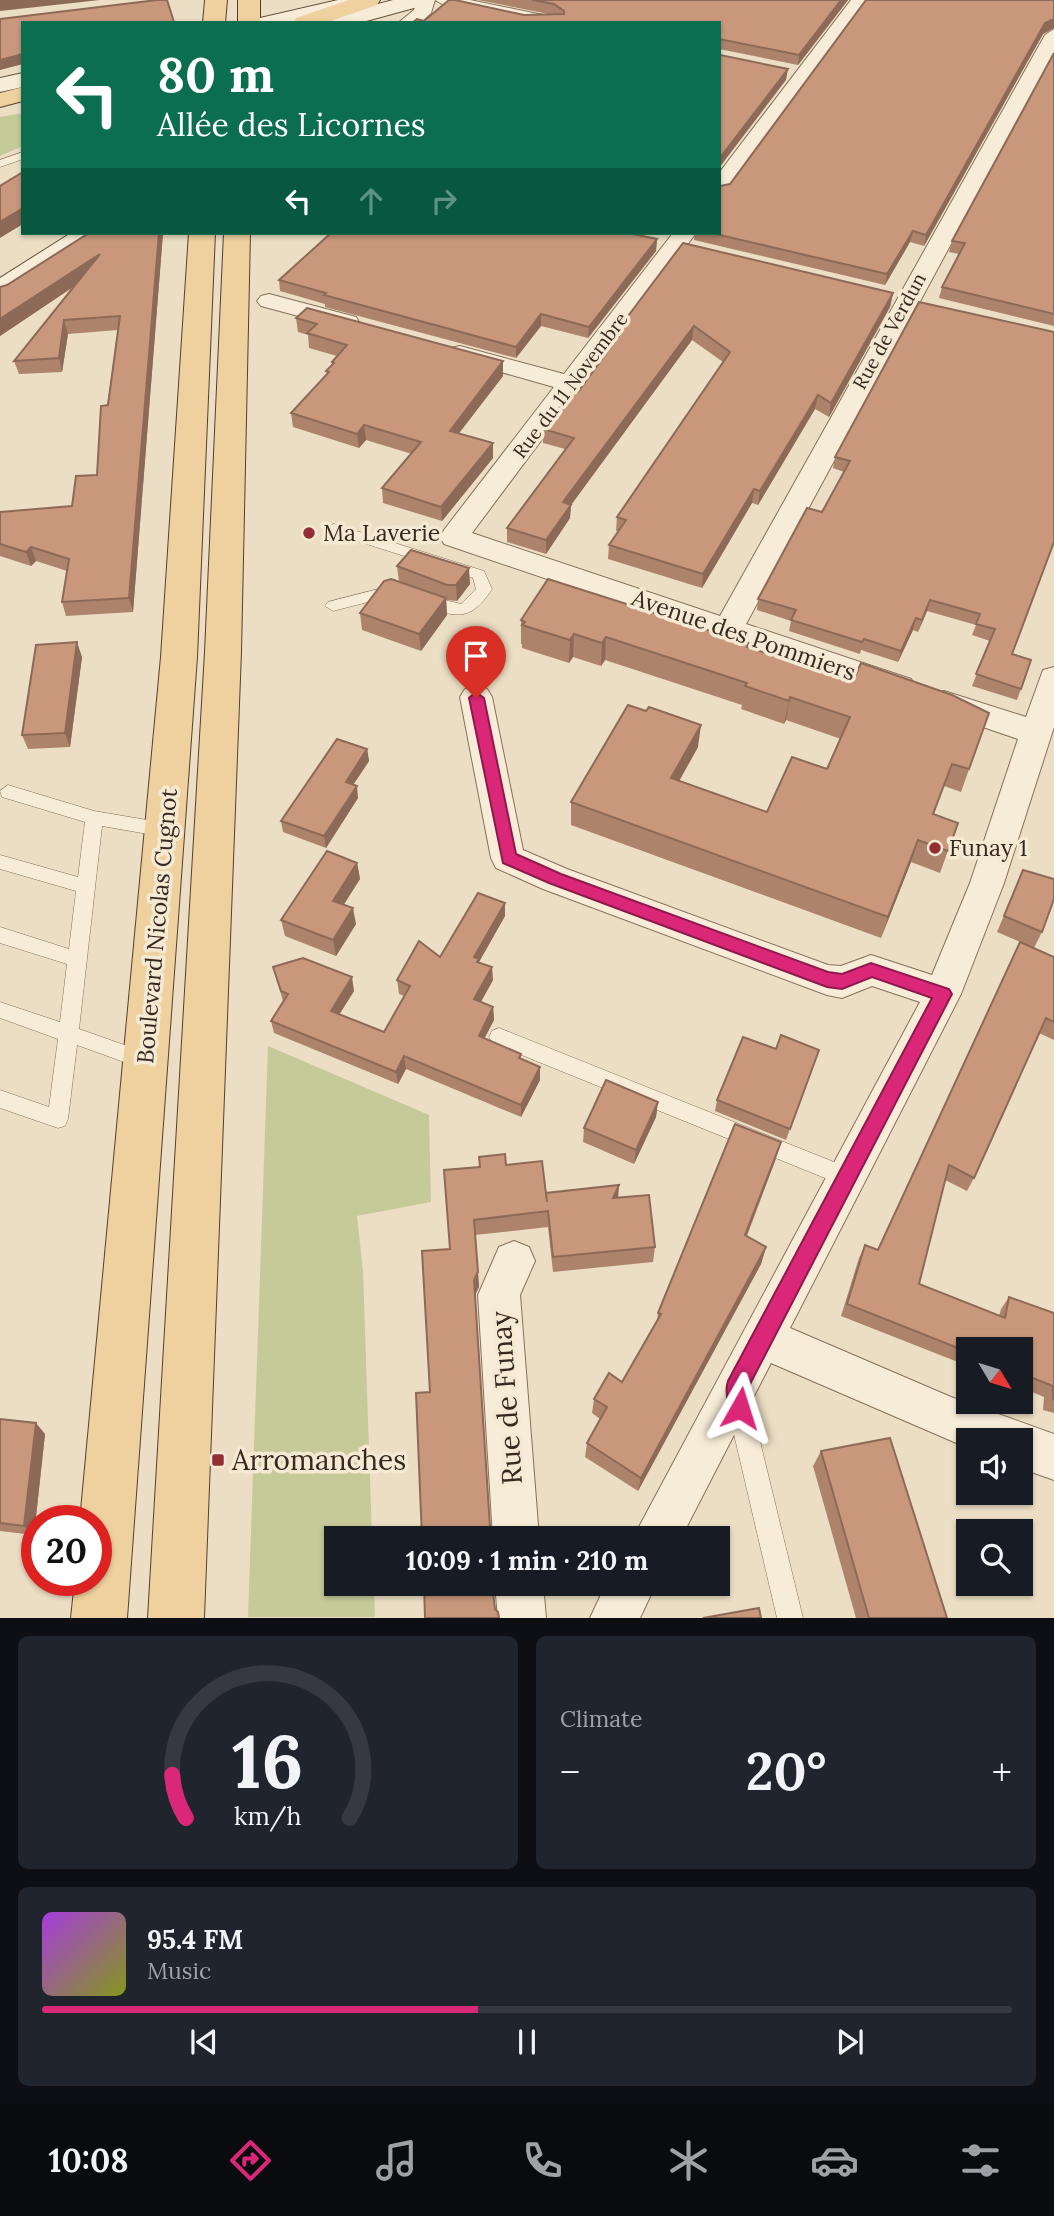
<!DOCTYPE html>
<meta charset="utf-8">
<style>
:root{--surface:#171b24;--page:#20242c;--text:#f1f3f6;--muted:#9ea1a6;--line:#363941;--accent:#db2777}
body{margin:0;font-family:Lora,serif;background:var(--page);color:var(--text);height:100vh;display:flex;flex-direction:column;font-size:26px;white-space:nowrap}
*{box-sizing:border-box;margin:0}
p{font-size:23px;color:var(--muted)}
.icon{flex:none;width:38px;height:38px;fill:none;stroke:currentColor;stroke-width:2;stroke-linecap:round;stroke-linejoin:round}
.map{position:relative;height:1618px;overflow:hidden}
.panel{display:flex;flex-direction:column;gap:18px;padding:18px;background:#0d0f14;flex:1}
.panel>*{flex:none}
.guide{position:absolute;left:21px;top:21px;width:700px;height:214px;border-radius:0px;box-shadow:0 2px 5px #0004;background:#0b6e4f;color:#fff;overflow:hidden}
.needle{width:46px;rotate:128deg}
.fabs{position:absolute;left:956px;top:1337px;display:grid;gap:14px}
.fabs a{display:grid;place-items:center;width:77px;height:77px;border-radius:0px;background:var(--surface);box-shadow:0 2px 5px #0004;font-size:35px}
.speed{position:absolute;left:21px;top:1505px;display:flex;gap:14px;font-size:35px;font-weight:700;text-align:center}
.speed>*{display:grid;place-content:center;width:91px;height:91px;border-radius:50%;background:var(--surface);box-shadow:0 2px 5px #0004;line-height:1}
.speed .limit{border:10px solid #d22;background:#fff;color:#111}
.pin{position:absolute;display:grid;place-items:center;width:60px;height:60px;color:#fff;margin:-72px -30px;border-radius:50% 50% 50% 0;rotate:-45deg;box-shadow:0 0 7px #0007}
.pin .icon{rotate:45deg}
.me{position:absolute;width:77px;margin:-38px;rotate:6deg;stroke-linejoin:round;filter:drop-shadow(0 0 5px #0008)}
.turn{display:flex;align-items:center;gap:24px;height:147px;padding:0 21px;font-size:32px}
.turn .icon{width:91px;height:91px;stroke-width:2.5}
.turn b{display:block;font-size:49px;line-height:60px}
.lanes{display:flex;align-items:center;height:66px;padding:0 21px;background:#0003;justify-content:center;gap:35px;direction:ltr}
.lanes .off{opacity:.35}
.big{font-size:52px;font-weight:800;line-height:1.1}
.panel .widget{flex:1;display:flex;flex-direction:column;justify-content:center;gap:10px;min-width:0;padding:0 24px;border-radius:10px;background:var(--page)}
.panel .dial{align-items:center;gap:0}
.dial svg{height:182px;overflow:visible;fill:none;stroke:var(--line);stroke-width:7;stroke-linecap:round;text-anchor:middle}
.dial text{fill:var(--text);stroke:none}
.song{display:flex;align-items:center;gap:21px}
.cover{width:84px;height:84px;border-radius:10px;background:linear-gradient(135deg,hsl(280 70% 55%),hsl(70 70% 35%))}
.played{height:7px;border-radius:4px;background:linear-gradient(90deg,var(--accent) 45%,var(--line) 45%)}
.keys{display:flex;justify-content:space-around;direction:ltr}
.heat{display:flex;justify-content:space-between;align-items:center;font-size:38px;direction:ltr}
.panel .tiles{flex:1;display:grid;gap:18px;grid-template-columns:1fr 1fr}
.widget:last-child{grid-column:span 2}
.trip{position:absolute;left:324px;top:1526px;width:406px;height:70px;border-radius:0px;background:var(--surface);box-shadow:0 2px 5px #0004;font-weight:800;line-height:70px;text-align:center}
.tabs{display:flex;height:112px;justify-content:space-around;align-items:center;background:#090b0e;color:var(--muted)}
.tabs .icon{width:49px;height:49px}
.tabs .current{color:var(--accent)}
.tabs b{font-size:32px;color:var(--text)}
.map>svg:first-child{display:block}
.green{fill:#c6ca99}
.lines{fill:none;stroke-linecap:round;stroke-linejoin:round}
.lane-casing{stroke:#86705b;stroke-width:1}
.street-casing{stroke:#86705b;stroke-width:2}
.secondary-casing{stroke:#68513f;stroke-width:2}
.primary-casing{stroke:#543f2f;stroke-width:2}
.lane{fill:#f7ecd7;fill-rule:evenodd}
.street{fill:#f7ecd7;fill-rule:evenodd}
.secondary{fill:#f7ecd7;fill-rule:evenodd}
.primary{fill:#eed19e;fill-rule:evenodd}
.wall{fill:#ad836b}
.shaded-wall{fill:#8d6a57}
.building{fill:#c9987c;stroke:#8d6a57;stroke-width:2}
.route{fill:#db2777;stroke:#8e194d;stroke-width:2}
.poi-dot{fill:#922e34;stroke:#f4e9d3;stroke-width:2.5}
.labels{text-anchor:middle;stroke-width:7;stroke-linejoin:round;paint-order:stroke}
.far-street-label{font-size:19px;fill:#37291f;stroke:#f4e9d3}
.poi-label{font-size:23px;fill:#37291f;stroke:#f4e9d3;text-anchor:start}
.street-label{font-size:23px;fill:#37291f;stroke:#f4e9d3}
.near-street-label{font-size:28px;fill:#37291f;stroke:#f4e9d3}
.near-poi-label{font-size:28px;fill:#37291f;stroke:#f4e9d3;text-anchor:start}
</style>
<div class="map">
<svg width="1054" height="1618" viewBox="0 0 1054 1618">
<rect width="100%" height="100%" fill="#ecdec4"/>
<g class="green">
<polygon points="23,113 23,146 0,156 0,117"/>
<polygon points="268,1046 429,1115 431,1202 357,1216 363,1271 372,1538 336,1538 336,1584 374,1584 375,1617 248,1617"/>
</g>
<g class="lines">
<defs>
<g id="lane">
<polygon points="23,152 23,159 0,167 0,160"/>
<path d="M334 524 484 571 492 589C469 625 453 616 419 604L416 600 424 595 461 604 476 589 473 578 329 532 327 529 329 526Z"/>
<polygon points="394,585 399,586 402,590 399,594 333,611 325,606 328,602"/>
<polygon points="8,785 94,811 165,823 171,825 174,830 171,835 165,837 102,826 79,1029 153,1055 156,1061 153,1067 146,1070 77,1045 68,1119 65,1126 58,1128 0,1108 0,1090 49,1107 58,1039 0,1018 0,1002 60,1022 67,964 0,943 0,927 69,949 76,891 0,869 0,855 78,877 85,822 2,797 0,791"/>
<polygon points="499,1028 854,1170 858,1177 854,1184 847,1187 492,1043 489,1037 492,1031"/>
<polygon points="737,1384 745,1388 749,1396 803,1618 777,1618 725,1396 729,1388"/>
</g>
<g id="street">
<polygon points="417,0 470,0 553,17 562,23 525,23 444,5 435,0 431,13 420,23 398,23 414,10"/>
<polygon points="851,0 869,0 727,193 719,194 719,173"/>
<polygon points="1054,29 1054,53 746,624 911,679 916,687 911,695 900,698 889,695 444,544 440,537 444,530 554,387 451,358 448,353 451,348 460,346 564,374 673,233 696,233 472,533 720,616 1045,35"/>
<polygon points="269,294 356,317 359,322 356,327 347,329 261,306 257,301 261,296"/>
<polygon points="1054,667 1054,727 1004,883 961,994 790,1328 951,1397 1054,1434 1054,1480 1020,1468 1020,1440 968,1440 968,1448 771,1363 681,1538 633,1538 920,1002 872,986 842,998 827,995 543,889 496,868 491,858 460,697 465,689 476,686 487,689 492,697 523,850 567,869 828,965 841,966 871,955 932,975 970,883 1018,739 933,710 928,702 933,694 944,691 1026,717 1043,670"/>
<polygon points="514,1241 529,1247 535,1261 520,1295 539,1538 493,1538 478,1295 499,1247"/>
<polygon points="495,1584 543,1584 546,1618 498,1618"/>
<polygon points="606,1584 656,1584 640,1618 590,1618"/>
</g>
<g id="secondary">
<polygon points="338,0 376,0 373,5 296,23 257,23 260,18"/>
<polygon points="393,0 428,0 425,5 359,23 330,21 333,16"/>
<polygon points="23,73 23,87 0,92 0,78"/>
<polygon points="71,233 102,233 98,239 10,296 0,298 0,278"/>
</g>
<g id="primary">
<polygon points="205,0 227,0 225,23 203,23"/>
<rect x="238" y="0" width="22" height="23"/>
<polygon points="349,0 380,0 377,5 325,23 293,23 296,18"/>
<polygon points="23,87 23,101 0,107 0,93"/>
<polygon points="189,233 215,233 197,657 127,1618 71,1618 75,1580 96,1580 96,1521 80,1521 161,657"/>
<polygon points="224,233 250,233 241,652 204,1618 148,1618 205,652"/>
</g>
</defs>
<use href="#lane" class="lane-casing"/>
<use href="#street" class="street-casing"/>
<use href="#secondary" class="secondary-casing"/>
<use href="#primary" class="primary-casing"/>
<use href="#lane" class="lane"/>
<use href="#street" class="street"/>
<use href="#secondary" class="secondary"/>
<use href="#primary" class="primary"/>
</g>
<g class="wall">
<polygon points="478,0 848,0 798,65 719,49 719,23 424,21 554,15"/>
<polygon points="1054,0 1054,28 1043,34 924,246 910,242 885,285 694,240 695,233 719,233 720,186 730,184"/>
<polygon points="1054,53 1054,326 939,298 942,287 959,254 949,252 952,241"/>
<polygon points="163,233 133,612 66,616 62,602 67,571 36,561 31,566 0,556 0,512 72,506 97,475 118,330 68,334 62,372 19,374 14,361 73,287 0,336 0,287"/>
<polygon points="324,233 628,233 657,239 656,251 588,338 541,326 516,358 325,307 325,304 280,291 279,280 329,234"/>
<polygon points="893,293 890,307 829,417 815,409 758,505 752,503 702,588 608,559 609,545 618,531 616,531 617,517 723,362 692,340 571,505 570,518 546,554 507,542 507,528 565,449 543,443 543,429 578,392 616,341 616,332"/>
<polygon points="296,318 503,361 503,376 459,433 493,443 493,458 442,521 383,503 382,488 412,454 366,440 359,448 293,427 291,413 327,374 326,371 332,365 332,362 337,356 309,348 308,335 298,332"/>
<polygon points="1054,332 1012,654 1031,660 1017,700 972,686 990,641 972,635 976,625 927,611 918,632 913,630 898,662 861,650 860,654 789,631 791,621 757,610 758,599 822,512 844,472 833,468 835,457"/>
<polygon points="397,566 470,584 457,601 446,600 447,615 421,651 362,630 360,613 399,582"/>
<polygon points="521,620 749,643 748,648 853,681 989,713 961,792 944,786 934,814 958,823 940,873 911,862 881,938 571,825 571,802 698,747 679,781 767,812 827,769 841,739 786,720 784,724 741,709 742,705 605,660 601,666 573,657 569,663 522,648 522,644 521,644"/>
<polygon points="82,657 70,747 28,749 22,735"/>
<polygon points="367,749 369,761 353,785 358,798 326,848 283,832 281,821"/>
<polygon points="357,863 360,879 343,905 356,924 336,956 285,936 281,920"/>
<polygon points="1023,870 1042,932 1034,948 997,932"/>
<polygon points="505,916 479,962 493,980 481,1002 493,1007 494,1020 484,1038 521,1054 521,1059 540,1080 521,1117 406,1069 398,1084 274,1033 271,1021 283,1001 273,967 354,991 339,1015 384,1032 404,996 399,994 397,980 440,957"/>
<polygon points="1054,957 1054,1040 1039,1033 974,1178 967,1191 945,1180 919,1284 999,1316 1001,1309 1009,1297 1054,1313 1054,1413 1043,1410 1044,1397 1020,1387 1020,1349 968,1349 968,1366 841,1316 859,1258 865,1245 877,1250"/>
<polygon points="776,1049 819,1050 786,1140 715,1111 717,1100"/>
<polygon points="658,1102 656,1117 634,1164 583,1142 584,1128"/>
<polygon points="781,1142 775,1161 747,1236 766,1247 761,1264 638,1491 585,1457 587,1443 600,1419 592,1413 594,1399 622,1382 657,1320 658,1313"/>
<polygon points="506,1165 546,1194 618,1198 655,1247 653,1262 553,1272 548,1227 475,1235 479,1287 475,1295 490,1528 493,1538 430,1392 450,1249"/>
<polygon points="0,1419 45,1434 34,1535 0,1531"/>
<polygon points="821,1451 947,1618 856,1618 813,1466"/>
</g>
<g class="shaded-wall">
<polygon points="18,0 100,0 0,11 0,2"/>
<polygon points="841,0 848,0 798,65 799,55"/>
<polygon points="1054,19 1054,28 1043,34 924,246 926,235 1045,23"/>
<polygon points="23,54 23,64 0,70 0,60"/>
<polygon points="788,69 786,80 719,168 719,159"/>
<polygon points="23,208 23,224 0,238 0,222"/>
<polygon points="913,231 910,242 885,285 887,274"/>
<polygon points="159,233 163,233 133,612 129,598"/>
<polygon points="657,239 656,251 588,338 589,327"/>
<polygon points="100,254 103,267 0,336 0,319"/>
<polygon points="893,293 890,307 829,417 831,403"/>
<polygon points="541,314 541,326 516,358 516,347"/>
<polygon points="64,320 68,334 62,372 59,358"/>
<polygon points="694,326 692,340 571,505 570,518 546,554 546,540 563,502"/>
<polygon points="503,361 503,376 450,445 450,431"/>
<polygon points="818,395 815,409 758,505 760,491"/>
<polygon points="364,425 366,440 359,448 357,434"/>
<polygon points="493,443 493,458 442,521 441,507"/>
<polygon points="754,489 752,503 702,588 703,574"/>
<polygon points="31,547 36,561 31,566 26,552"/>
<polygon points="469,568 470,584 457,601 456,585"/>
<polygon points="446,598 447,615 421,651 419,634"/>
<polygon points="930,600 927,611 918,632 922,620"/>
<polygon points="916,618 913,630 898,662 901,651"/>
<polygon points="574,634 573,657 569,663 570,640"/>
<polygon points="606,637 605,660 601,666 602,643"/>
<polygon points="77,642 82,657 70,747 65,733"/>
<polygon points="790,697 786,720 784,724 789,701"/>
<polygon points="701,725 698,747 668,801 671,778"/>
<polygon points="367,749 369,761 347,794 346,782"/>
<polygon points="357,786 358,798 326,848 324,836"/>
<polygon points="918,840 911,862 881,938 888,917"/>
<polygon points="357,863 360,879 336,917 333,901"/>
<polygon points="505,903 505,916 479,962 474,957"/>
<polygon points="353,908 356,924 336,956 333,940"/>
<polygon points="492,967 493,980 475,1012 474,999"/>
<polygon points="352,977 354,991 333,1024 331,1011"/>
<polygon points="493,1007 494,1020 479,1049 479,1036"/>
<polygon points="404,1056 406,1069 398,1084 396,1072"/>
<polygon points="540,1067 540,1080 521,1117 521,1105"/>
<polygon points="658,1102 656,1117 634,1164 636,1150"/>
<polygon points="781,1142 775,1161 740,1252 745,1235"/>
<polygon points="619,1185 618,1201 613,1198"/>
<polygon points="766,1247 761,1264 638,1491 641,1478"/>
<polygon points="478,1272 479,1287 475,1295 474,1280"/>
<polygon points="36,1423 45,1434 34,1535 24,1526"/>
</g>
<g class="building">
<polygon points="0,0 18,0 0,2"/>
<polygon points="157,0 167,0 174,22 169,23 23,23 23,54 0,60 0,19"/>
<polygon points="449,0 455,0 524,15 564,14 564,11 554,4 532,0 841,0 799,55 719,39 719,23 412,23 417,19 424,21"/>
<polygon points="866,0 1054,0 1054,19 1045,23 926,235 913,231 887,274 711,233 719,233 719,185 720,186 730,184"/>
<polygon points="719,51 720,55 788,69 719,159"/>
<polygon points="1054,53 1054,314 942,287 965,243 952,241"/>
<polygon points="23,172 23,208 0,222 0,186"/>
<polygon points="89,233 159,233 129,598 62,602 69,559 31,547 26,552 0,544 0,512 72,506 76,476 97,475 101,406 108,405 120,316 64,320 59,358 14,361 100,254 0,319 0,287 7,285"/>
<polygon points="331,233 628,233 657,239 589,327 541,314 516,347 324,295 326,293 279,280"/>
<polygon points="683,243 893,293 831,403 818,395 760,491 754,489 703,574 609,545 626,520 617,517 730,352 694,326 563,502 571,505 546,540 507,528 574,438 543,429 572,391 578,392 621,333 616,332"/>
<polygon points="919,302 1054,332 1054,542 1012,654 1031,660 1021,689 976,674 995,629 976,624 980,614 930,600 922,620 916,618 901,651 864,639 862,642 791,620 796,610 758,599 807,508 822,512 850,461 835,457"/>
<polygon points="307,308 503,361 450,431 493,443 441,507 382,488 421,442 364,425 357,434 291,413 329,372 326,371 334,363 332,362 347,345 307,333 317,324 296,318"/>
<polygon points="411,550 469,568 456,585 447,585 397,566"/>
<polygon points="391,579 446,598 419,634 360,613 384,581"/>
<polygon points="548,579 749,643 747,647 853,681 861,663 952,695 989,713 969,769 952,764 933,814 958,823 948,851 918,840 888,917 571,802 628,705 646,711 649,707 701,725 671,778 767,812 792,757 827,769 850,717 790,697 789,701 745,686 747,683 606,637 602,643 574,634 570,640 522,625 525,622 521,620"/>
<polygon points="77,642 65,733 22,735 36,645"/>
<polygon points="337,739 367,749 346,782 357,786 324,836 281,821"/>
<polygon points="327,851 357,863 333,901 353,908 333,940 281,920"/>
<polygon points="1023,870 1054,879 1054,899 1042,932 1004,916"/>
<polygon points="478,893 505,903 474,957 479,959 477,962 492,967 474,999 493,1007 479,1036 521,1054 519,1058 540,1067 521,1105 404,1056 396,1072 271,1021 288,994 281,991 273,967 303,958 352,977 331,1011 384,1032 410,986 397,980 419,941 440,957"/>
<polygon points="1020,942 1054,957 1054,1022 1046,1018 974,1178 949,1165 919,1284 1005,1318 1009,1297 1054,1313 1054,1400 1053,1399 1053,1386 1020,1373 1020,1349 968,1349 968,1352 847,1304 865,1245 878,1250"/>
<polygon points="781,1035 819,1050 790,1129 717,1100 743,1037 776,1049"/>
<polygon points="606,1080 658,1102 636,1150 584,1128"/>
<polygon points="735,1124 781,1142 745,1235 766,1247 641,1478 587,1443 607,1407 594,1399 609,1373 622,1382 661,1314 658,1313"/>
<polygon points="505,1154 506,1165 542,1161 547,1202 546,1193 619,1185 613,1198 649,1195 655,1247 553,1257 548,1211 474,1220 478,1272 474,1280 490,1527 492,1530 493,1538 422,1538 416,1393 430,1392 422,1251 450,1249 444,1170 480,1167 479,1157"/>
<polygon points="0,1419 36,1423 24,1526 0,1523"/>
<polygon points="890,1438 947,1618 869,1618 821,1451"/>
<polygon points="424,1584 492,1584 495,1609 498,1612 499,1618 425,1618"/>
<polygon points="759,1608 761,1618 703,1618"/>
</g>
<path class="route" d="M476 692 484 698 516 854 561 874 828 972 842 974 871 963 949 989 952 994 747 1390 751 1408 748 1415 740 1418 733 1415C728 1404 724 1392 728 1381L932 998 872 977 842 989 827 987 549 883 503 863 469 698Z"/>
<g class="poi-dot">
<circle cx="309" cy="533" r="7"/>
<circle cx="935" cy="848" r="7"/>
<rect x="211" y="1453" width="14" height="14" rx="3.5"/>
</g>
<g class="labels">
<g class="far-street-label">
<text transform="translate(889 331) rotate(-61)" y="7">Rue de Verdun</text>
<text transform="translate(570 385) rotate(-53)" y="7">Rue du 11 Novembre</text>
</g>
<g class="poi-label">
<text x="323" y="541">Ma Laverie</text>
<text x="949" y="856">Funay 1</text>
</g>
<g class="street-label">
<text transform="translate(744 635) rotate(19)" y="8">Avenue des Pommiers</text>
<text transform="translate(157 926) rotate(-85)" y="8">Boulevard Nicolas Cugnot</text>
</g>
<g class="near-street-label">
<text transform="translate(506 1398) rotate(-94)" y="10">Rue de Funay</text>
</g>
<g class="near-poi-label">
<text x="232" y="1470">Arromanches</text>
</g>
</g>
</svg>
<div class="fabs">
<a><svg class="needle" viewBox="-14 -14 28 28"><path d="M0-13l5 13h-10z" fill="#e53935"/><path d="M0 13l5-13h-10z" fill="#9ea1a6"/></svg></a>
<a><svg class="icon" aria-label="sound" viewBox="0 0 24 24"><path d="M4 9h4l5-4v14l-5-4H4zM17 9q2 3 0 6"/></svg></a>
<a><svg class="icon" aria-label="search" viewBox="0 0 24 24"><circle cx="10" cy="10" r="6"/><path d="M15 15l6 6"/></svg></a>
</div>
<div class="speed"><div class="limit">20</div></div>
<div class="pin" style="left:476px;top:698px;background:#d93025"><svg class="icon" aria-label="arrive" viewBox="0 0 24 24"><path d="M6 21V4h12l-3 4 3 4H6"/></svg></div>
<svg class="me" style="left:740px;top:1408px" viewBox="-20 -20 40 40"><path d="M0-17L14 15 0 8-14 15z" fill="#db2777" stroke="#fff" stroke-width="4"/></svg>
<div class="trip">10:09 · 1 min · 210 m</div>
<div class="guide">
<div class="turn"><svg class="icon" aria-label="left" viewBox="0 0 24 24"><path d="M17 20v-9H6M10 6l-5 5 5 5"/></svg><div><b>80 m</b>Allée des Licornes</div></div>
<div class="lanes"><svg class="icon" aria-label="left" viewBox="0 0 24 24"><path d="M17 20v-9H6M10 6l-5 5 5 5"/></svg><svg class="icon off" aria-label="ahead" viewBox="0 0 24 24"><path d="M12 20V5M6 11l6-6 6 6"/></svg><svg class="icon off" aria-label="right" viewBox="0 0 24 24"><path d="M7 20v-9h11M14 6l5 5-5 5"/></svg></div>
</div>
</div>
<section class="panel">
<div class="tiles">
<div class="widget dial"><svg viewBox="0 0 100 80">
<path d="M14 69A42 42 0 1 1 86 69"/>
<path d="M14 69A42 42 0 0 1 8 50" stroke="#db2777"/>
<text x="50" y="56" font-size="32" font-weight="700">16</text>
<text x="50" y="72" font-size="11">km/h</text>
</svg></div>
<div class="widget"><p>Climate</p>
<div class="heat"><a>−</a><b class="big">20°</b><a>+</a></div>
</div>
<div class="widget">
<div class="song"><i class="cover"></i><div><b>95.4 FM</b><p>Music</p></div></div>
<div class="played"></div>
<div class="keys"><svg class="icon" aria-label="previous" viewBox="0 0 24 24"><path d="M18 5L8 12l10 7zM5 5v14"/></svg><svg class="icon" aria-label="pause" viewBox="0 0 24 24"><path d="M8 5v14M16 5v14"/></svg><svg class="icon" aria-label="next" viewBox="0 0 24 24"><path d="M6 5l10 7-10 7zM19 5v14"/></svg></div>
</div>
</div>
</section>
<nav class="tabs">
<b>10:08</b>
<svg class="icon current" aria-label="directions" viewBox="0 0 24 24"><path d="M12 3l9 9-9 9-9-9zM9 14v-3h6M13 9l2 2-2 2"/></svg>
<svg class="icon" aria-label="music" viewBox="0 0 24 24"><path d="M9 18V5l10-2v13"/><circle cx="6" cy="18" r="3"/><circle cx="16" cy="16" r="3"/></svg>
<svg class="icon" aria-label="phone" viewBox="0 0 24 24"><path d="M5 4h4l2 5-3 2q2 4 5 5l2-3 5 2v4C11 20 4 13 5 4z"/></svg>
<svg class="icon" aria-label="climate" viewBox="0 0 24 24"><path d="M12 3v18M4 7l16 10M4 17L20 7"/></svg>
<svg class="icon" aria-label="car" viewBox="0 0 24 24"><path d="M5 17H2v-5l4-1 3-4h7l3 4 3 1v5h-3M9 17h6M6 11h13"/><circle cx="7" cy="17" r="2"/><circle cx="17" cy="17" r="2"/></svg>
<svg class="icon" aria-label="filters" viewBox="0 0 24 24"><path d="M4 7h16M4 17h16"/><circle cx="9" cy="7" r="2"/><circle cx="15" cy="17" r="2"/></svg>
</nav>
